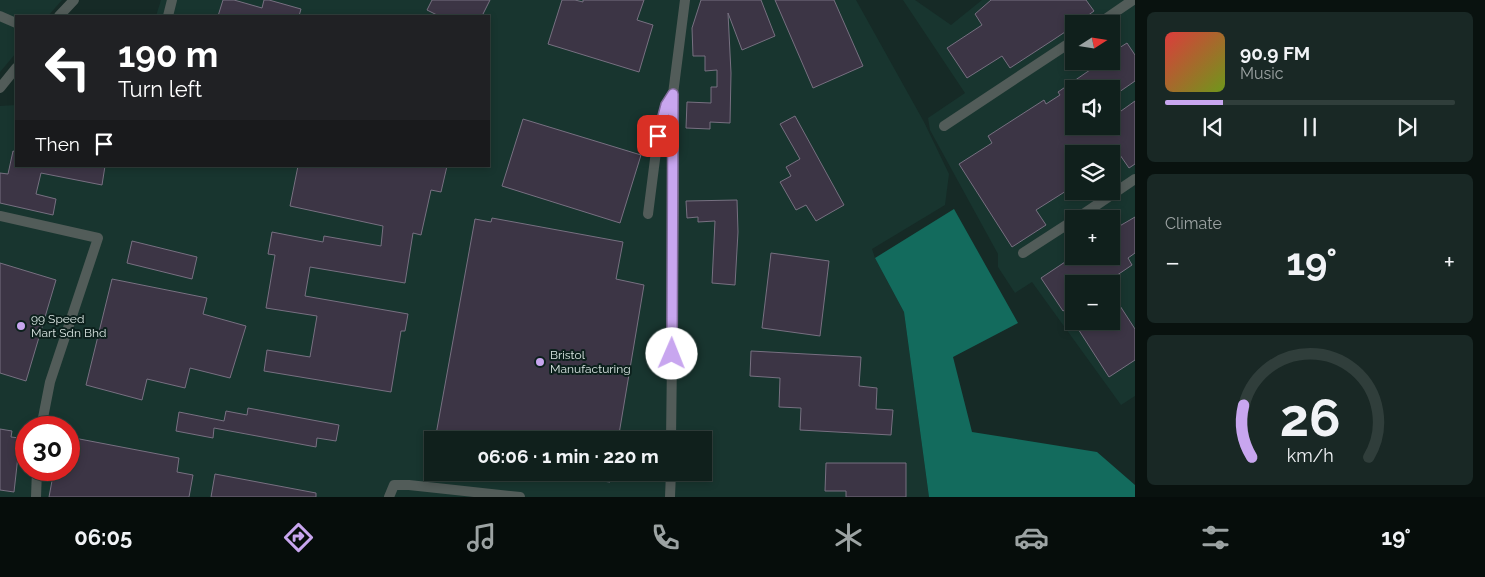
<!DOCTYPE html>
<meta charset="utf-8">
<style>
:root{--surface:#10201c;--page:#192825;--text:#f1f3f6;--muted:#9ca3a3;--line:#303e3b;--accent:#c8a6ef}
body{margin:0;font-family:Raleway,sans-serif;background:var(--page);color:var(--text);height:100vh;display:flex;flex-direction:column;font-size:19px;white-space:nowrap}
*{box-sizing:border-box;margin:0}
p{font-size:16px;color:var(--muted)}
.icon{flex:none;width:28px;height:28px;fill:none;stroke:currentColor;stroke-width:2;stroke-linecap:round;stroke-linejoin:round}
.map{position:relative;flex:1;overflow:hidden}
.sheet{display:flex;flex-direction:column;gap:12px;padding:12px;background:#09120f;width:350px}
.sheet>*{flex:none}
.top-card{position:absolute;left:15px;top:15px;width:475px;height:152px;border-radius:0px;box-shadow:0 2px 8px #0003,0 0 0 1px var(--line);background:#202124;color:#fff;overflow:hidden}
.needle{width:32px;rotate:78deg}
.tools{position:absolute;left:1065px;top:15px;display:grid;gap:10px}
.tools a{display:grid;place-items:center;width:55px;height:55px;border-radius:0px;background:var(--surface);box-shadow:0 2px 8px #0003,0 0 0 1px var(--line);font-size:25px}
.speed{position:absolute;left:15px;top:416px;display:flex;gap:10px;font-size:25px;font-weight:700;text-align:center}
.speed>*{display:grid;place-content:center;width:65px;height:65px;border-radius:50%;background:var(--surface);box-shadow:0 2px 8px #0003,0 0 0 1px var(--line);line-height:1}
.speed .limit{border:8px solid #d22;background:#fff;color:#111}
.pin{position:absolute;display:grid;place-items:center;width:42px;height:42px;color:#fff;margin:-21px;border-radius:10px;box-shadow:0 2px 8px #0006}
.me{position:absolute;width:55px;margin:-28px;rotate:1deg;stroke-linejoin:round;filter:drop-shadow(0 0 4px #0008)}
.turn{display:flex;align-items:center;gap:18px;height:105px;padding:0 20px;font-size:22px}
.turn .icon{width:65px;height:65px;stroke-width:2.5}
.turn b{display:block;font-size:35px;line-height:42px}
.then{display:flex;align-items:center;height:48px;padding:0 20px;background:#0003;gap:10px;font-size:19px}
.big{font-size:38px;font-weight:700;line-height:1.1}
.sheet .card{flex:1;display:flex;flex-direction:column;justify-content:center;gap:8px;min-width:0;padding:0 18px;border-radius:8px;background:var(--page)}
.sheet .dial{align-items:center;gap:0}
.dial svg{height:130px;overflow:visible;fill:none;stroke:var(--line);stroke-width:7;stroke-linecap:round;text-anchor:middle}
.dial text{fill:var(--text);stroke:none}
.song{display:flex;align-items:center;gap:15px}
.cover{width:60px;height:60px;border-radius:8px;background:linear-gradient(135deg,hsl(0 70% 55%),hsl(80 70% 35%))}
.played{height:5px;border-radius:2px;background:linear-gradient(90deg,var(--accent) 20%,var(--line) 20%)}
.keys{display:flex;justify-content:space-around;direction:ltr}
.heat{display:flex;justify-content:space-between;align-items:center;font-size:28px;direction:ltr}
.trip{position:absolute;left:424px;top:431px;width:288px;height:50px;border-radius:0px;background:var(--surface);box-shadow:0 2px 8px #0003,0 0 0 1px var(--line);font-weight:700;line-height:50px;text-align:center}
.menu{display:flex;height:80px;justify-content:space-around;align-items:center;background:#060d0b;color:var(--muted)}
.menu .icon{width:35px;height:35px}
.menu .on{color:var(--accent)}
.menu b{font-size:22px;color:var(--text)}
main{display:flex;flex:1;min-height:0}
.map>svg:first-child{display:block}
.built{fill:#18352f;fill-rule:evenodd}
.forest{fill:#136b5d}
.building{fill:#3c3545;stroke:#777081;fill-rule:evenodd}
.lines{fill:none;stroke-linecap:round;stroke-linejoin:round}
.minor{stroke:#525c59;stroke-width:10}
.route-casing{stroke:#826c9b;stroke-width:12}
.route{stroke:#c8a6ef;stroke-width:9}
.poi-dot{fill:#c8a6ef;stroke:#0c201c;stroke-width:2}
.labels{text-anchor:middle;stroke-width:4;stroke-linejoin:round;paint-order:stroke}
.poi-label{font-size:12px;fill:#d9e5e2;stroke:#0c201c;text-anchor:start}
</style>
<main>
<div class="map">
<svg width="1135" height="497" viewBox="0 0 1135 497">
<rect width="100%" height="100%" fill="#162a26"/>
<g class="built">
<polygon points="0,0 62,0 48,16 16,16 16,53 0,72"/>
<path d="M161 0H856L924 122 949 174 945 205 872 249 875 258 904 312 929 497H0V106L16 105V166H489V16H156ZM26 428H69V470H26ZM432 440H702V472H432Z"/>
<path d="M903 0H915L951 25 982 0H1135V396L1121 405 1032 282 1015 293 998 267V254L930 130 928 118 965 93ZM1074 24H1111V61H1074ZM1074 89H1111V126H1074ZM1074 154H1111V191H1074ZM1074 219H1111V256H1074ZM1074 284H1111V321H1074Z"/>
</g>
<polygon class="forest" points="954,209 1018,323 953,357 972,432 1097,452 1135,485 1135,497 929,497 904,312 875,258"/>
<g class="building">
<polygon points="223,0 234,0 262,8 264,0 269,0 301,9 299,16 218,16"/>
<polygon points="432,0 490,0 482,16 439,16 427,10"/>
<polygon points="562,0 575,0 583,2 583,0 644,0 637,20 653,25 639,72 548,44"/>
<polygon points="701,0 761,0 775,36 742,50 728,13 731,73 730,123 710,122 710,129 686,128 687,102 711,103 711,87 717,87 717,70 705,71 705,56 693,56 692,28"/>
<polygon points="775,0 834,0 863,66 813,88"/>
<polygon points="991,0 1086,0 1094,11 1076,24 1074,24 1074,26 1053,40 1010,68 1002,56 967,78 947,48 982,25 975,14"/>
<path d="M1127 43 1135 55V81L1112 97 1121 111 1135 101V164L1129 168 1120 155 1111 161V154H1074V186L1036 210 1046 225 1012 247 959 164 992 143 988 136 1044 100 1046 104 1060 95 1058 92 1103 61H1111V53ZM1074 89H1111V126H1074Z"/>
<polygon points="795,116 844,205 816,221 806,205 796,210 780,182 791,176 786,167 800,159 780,124"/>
<polygon points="523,119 641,155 620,223 502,186"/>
<polygon points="13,151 16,152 16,166 105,166 102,185 41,173 36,194 56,199 53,215 0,203 0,173 8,174"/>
<polygon points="298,166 447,166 441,192 431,190 421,235 413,233 405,283 310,267 305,296 408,314 405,331 401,331 391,392 264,371 267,350 310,357 317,316 266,308 275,255 268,254 272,232 323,242 324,236 381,246 383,226 290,206"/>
<polygon points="737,200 738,232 735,285 712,283 715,221 698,222 698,217 687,218 686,201"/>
<polygon points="1135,217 1135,253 1128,258 1132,265 1104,284 1074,284 1074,304 1063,311 1041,278 1074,256 1111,256 1111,231"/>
<polygon points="492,218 623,242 616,279 644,285 618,440 435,440 475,219 491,222"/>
<polygon points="132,241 197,257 192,279 127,263"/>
<polygon points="771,253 829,261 820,336 762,328"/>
<polygon points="0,263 56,280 26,381 0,373"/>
<polygon points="112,279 207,298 203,314 246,326 230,378 190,368 185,388 147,379 142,400 86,385"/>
<polygon points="1111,292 1135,329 1135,360 1109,377 1073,321 1111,321"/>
<polygon points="751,351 861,357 859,386 877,388 876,409 893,410 891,435 800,430 801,408 779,407 780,378 750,376"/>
<polygon points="248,408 339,425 336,441 317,438 316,447 214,428 213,438 176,431 179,412 224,421 226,411 247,415"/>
<polygon points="0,429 12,431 11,437 20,438 14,492 0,490"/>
<polygon points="69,437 179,458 177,472 193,475 189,497 49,497 54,470 69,470"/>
<polygon points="826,463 906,463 906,497 846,497 846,491 825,491"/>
<polygon points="572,472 612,472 610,482 571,477"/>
<polygon points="215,474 316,493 316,497 211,497"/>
</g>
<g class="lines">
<g class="minor">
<polyline points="0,16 16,23"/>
<polyline points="59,16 74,0"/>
<polyline points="168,16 172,0"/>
<polyline points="1098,24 1133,0"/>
<polyline points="0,88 16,68"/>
<polyline points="944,126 1074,40"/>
<polyline points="648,214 658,136 666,105 672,96"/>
<polyline points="0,216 98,238 50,382 41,428"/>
<polyline points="1076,219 1135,179"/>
<polyline points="1023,253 1074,220"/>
<polyline points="671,440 674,194 673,94 685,0"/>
<polyline points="36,497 37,470"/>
<polyline points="389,497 394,485 409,485 520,497"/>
<polyline points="670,497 671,472"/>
</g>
</g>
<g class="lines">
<defs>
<polyline id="route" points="658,136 666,105 673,94 672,354"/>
</defs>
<use href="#route" class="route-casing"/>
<use href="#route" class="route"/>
</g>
<g class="poi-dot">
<circle cx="21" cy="326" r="5"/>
<circle cx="540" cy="362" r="5"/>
</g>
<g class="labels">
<g class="poi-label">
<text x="31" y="323">99 Speed<tspan x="31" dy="14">Mart Sdn Bhd</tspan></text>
<text x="550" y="359">Bristol<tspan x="550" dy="14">Manufacturing</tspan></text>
</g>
</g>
</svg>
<div class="tools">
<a><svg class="needle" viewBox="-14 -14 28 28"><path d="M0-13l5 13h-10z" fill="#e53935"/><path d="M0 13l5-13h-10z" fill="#9ca3a3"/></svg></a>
<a><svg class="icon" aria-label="sound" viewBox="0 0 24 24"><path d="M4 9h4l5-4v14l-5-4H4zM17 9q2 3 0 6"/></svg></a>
<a><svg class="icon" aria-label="layers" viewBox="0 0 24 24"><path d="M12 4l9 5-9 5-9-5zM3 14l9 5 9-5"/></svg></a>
<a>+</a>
<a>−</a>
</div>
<div class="speed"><div class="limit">30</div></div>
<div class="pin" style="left:658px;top:136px;background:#d93025"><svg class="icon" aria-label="arrive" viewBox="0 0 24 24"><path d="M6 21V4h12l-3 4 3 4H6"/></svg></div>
<svg class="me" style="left:672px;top:354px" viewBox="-20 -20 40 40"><circle r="19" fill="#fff"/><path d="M0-13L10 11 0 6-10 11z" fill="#c8a6ef"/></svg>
<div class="trip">06:06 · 1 min · 220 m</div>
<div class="top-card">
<div class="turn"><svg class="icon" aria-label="left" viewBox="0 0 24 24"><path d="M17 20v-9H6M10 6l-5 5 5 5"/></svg><div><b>190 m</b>Turn left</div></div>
<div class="then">Then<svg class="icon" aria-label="arrive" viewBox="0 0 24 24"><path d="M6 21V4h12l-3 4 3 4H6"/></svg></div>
</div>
</div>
<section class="sheet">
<div class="card">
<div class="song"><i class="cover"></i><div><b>90.9 FM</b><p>Music</p></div></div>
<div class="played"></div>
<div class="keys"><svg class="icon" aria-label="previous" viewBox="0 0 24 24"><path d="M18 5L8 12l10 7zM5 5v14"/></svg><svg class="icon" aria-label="pause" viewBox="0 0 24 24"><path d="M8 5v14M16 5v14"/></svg><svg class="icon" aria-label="next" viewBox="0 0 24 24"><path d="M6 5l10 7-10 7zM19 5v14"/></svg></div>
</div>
<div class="card"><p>Climate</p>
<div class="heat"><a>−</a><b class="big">19°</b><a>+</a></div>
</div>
<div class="card dial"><svg viewBox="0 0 100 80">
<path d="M14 69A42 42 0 1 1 86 69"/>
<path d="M14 69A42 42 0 0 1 9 37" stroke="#c8a6ef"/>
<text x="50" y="56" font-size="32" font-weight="700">26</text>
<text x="50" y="72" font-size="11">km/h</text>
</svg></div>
</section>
</main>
<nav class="menu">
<b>06:05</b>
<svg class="icon on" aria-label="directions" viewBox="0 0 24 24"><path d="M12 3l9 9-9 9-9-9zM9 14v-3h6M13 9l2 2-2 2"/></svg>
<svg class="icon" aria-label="music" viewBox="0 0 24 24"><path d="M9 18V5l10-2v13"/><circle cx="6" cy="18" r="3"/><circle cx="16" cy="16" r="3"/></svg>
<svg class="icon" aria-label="phone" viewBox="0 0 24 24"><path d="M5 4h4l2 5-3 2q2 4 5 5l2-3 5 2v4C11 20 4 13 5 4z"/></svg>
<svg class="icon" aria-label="climate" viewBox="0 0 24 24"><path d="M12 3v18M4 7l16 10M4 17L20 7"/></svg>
<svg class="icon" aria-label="car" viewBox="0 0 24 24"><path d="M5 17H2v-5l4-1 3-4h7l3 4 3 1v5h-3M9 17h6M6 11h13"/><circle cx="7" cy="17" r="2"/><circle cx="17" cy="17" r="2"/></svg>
<svg class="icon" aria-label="filters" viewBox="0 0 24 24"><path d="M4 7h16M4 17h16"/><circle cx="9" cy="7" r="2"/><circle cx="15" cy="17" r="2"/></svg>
<b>19°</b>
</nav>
